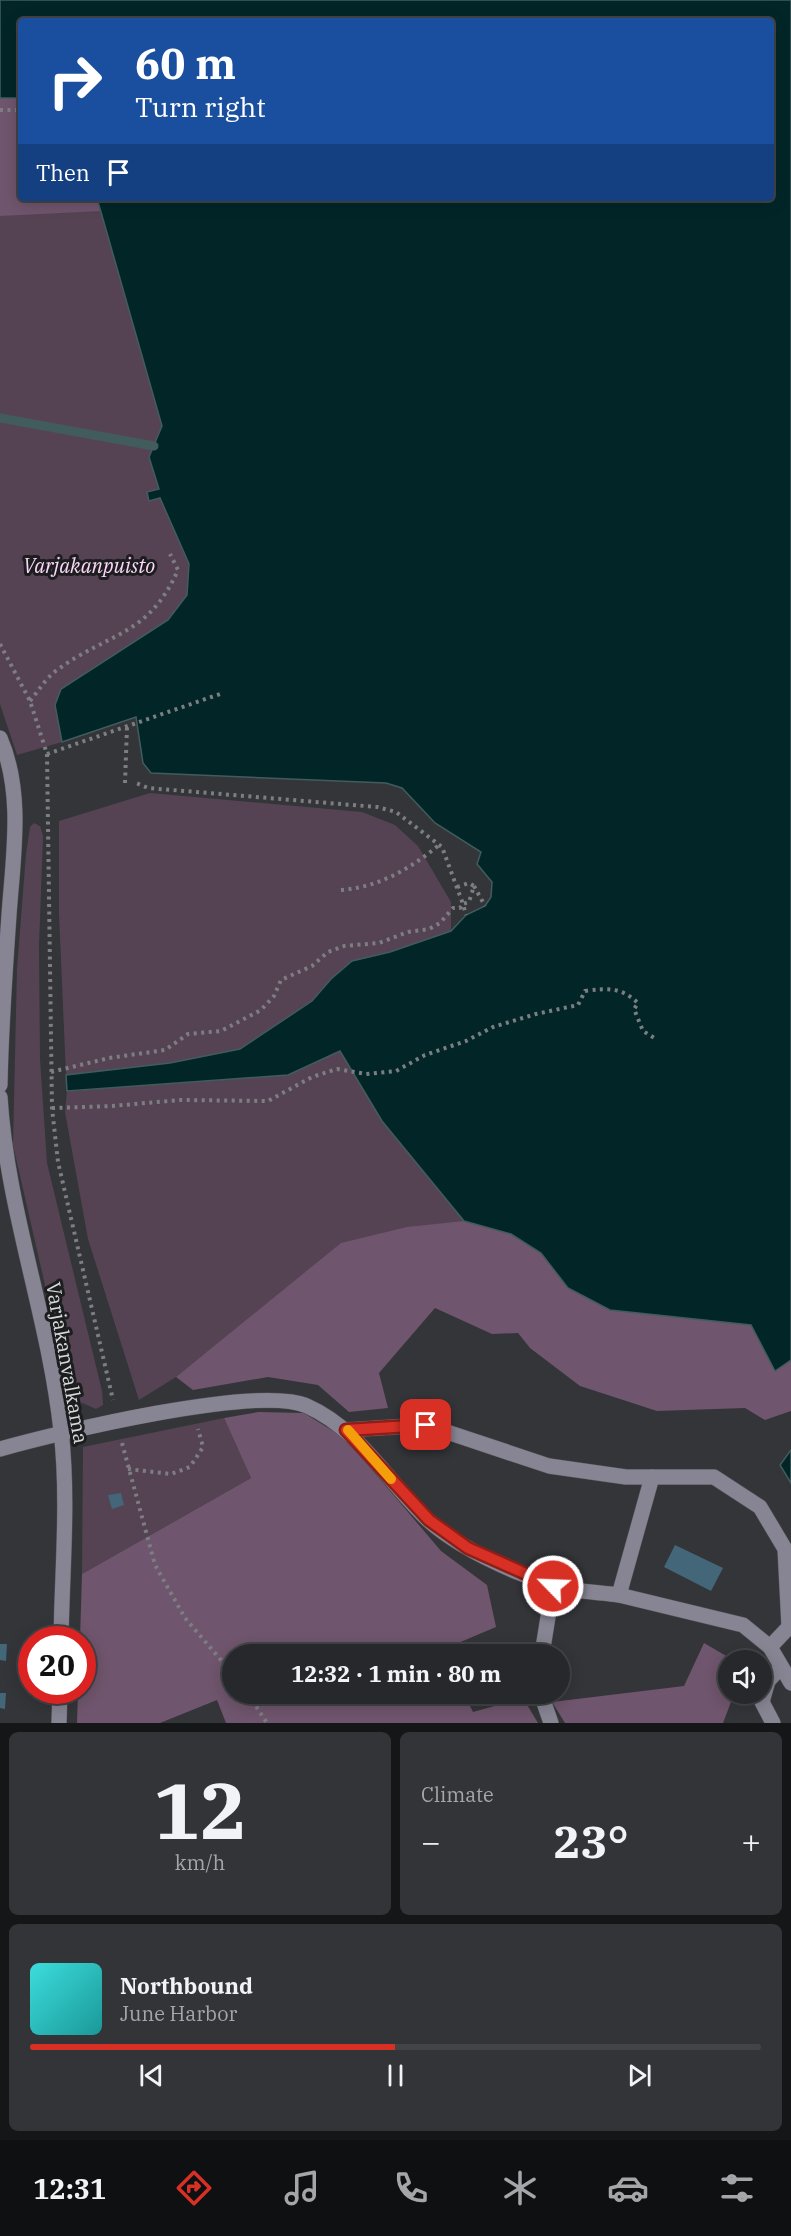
<!DOCTYPE html>
<meta charset="utf-8">
<style>
:root{--surface:#26282b;--page:#323437;--text:#f1f3f6;--muted:#a4a6a9;--line:#424447;--accent:#d93025}
body{margin:0;font-family:"IBM Plex Serif",serif;background:var(--page);color:var(--text);height:100vh;display:flex;flex-direction:column;font-size:22px;white-space:nowrap}
*{box-sizing:border-box;margin:0}
p{font-size:20px;color:var(--muted)}
.icon{flex:none;width:33px;height:33px;fill:none;stroke:currentColor;stroke-width:2;stroke-linecap:round;stroke-linejoin:round}
.map{position:relative;height:1723px;overflow:hidden}
.panel{display:flex;flex-direction:column;gap:9px;padding:9px;background:#151618;flex:1}
.panel>*{flex:none}
.top-card{position:absolute;left:18px;top:18px;width:756px;height:183px;border-radius:6px;box-shadow:0 3px 15px #0003,0 0 0 2px var(--line);background:#1a4fa0;color:#fff;overflow:hidden}
.controls{position:absolute;left:718px;top:1650px;display:grid;gap:12px}
.controls a{display:grid;place-items:center;width:54px;height:54px;border-radius:50%;background:var(--surface);box-shadow:0 3px 15px #0003,0 0 0 2px var(--line);font-size:30px}
.speed{position:absolute;left:18px;top:1626px;display:flex;gap:12px;font-size:30px;font-weight:700;text-align:center}
.speed>*{display:grid;place-content:center;width:78px;height:78px;border-radius:50%;background:var(--surface);box-shadow:0 3px 15px #0003,0 0 0 2px var(--line);line-height:1}
.speed .limit{border:9px solid #d22;background:#fff;color:#111}
.pin{position:absolute;display:grid;place-items:center;width:51px;height:51px;color:#fff;margin:-26px;border-radius:12px;box-shadow:0 3px 9px #0006}
.me{position:absolute;width:66px;margin:-33px;rotate:294deg;stroke-linejoin:round;filter:drop-shadow(0 0 4px #0008)}
.turn{display:flex;align-items:center;gap:21px;height:126px;padding:0 18px;font-size:27px}
.turn .icon{width:78px;height:78px;stroke-width:2.5}
.turn b{display:block;font-size:42px;line-height:51px}
.then{display:flex;align-items:center;height:57px;padding:0 18px;background:#0003;gap:12px;font-size:22px}
.big{font-size:45px;font-weight:700;line-height:1.1}
.panel .tile{flex:1;display:flex;flex-direction:column;justify-content:center;gap:9px;min-width:0;padding:0 21px;border-radius:9px;background:var(--page)}
.panel .dial{align-items:center;gap:0}
.dial b{font-size:78px;line-height:1}
.song{display:flex;align-items:center;gap:18px}
.cover{width:72px;height:72px;border-radius:9px;background:linear-gradient(135deg,hsl(180 70% 55%),hsl(180 70% 35%))}
.played{height:6px;border-radius:3px;background:linear-gradient(90deg,var(--accent) 50%,var(--line) 50%)}
.keys{display:flex;justify-content:space-around;direction:ltr}
.heat{display:flex;justify-content:space-between;align-items:center;font-size:33px;direction:ltr}
.panel .tiles{flex:1;display:grid;gap:9px;grid-template-columns:1fr 1fr}
.tile:last-child{grid-column:span 2}
.trip{position:absolute;left:222px;top:1644px;width:348px;height:60px;border-radius:30px;background:var(--surface);box-shadow:0 3px 15px #0003,0 0 0 2px var(--line);font-weight:700;line-height:60px;text-align:center}
.dock{display:flex;height:96px;justify-content:space-around;align-items:center;background:#0f1011;color:var(--muted)}
.dock .icon{width:42px;height:42px}
.dock .on{color:var(--accent)}
.dock b{font-size:27px;color:var(--text)}
.map>svg:first-child{display:block}
.green{fill:#554354}
.forest{fill:#6f556d}
.water{fill:#022628;stroke:#425c5e;stroke-width:1.5}
.lines{fill:none;stroke-linecap:round;stroke-linejoin:round}
.stream{stroke:#425c5e;stroke-width:9}
.building{fill:#436678}
.minor-casing{stroke:#515356;stroke-width:16}
.path{stroke:#7c7e81;stroke-width:4;stroke-dasharray:3 4.5;stroke-linecap:butt}
.minor{stroke:#878493;stroke-width:15}
.route-casing{stroke:#8d1f18;stroke-width:15}
.route{stroke:#d93025;stroke-width:10}
.slow{stroke:#f59e0b;stroke-width:10}
.labels{text-anchor:middle;stroke-width:6;stroke-linejoin:round;paint-order:stroke}
.park-label{font-size:20px;font-style:italic;fill:#fdd6fa;stroke:#1c1d1e}
.street-label{font-size:20px;fill:#d8d9db;stroke:#1c1d1e}
</style>
<div class="map">
<svg width="791" height="1723" viewBox="0 0 791 1723">
<rect width="100%" height="100%" fill="#333539"/>
<g class="green">
<polygon points="0,98 21,98 21,198 97,198 162,426 149,457 159,489 150,501 160,497 189,564 188,595 168,620 88,671 55,705 62,742 17,755 0,704"/>
<polygon points="150,793 362,812 395,825 418,846 451,902 451,931 390,952 352,961 331,979 312,1001 240,1049 170,1063 66,1075 59,914 59,821"/>
<polygon points="34,823 40,826 43,836 39,946 40,1059 47,1163 102,1391 103,1405 96,1409 80,1402 69,1390 13,1145 17,969 26,854 30,827"/>
<polygon points="341,1051 791,1360 568,1288 237,1329 176,1377 139,1400 88,1239 65,1112 67,1091 288,1075"/>
<polygon points="224,1418 251,1478 82,1574 83,1447"/>
</g>
<g class="forest">
<polygon points="0,98 21,98 21,198 97,198 101,211 0,216"/>
<polygon points="464,1221 511,1234 541,1253 568,1288 610,1310 751,1325 775,1371 791,1360 791,1411 765,1420 745,1408 657,1411 580,1386 530,1348 518,1333 492,1334 435,1308 379,1373 388,1408 349,1412 318,1385 268,1377 193,1390 176,1377 341,1243 407,1227"/>
<polygon points="259,1412 304,1413 346,1439 441,1551 487,1585 496,1627 444,1649 447,1654 232,1654 232,1694 464,1694 473,1712 523,1698 538,1723 226,1723 217,1700 160,1723 77,1723 78,1691 82,1690 82,1640 80,1639 82,1574 251,1478 224,1418"/>
<polygon points="704,1643 733,1660 729,1660 729,1694 734,1694 723,1723 565,1723 552,1702 684,1686"/>
</g>
<g class="water">
<polygon points="0,0 791,0 791,1360 775,1371 751,1325 610,1310 568,1288 541,1253 511,1234 464,1221 382,1121 340,1051 288,1075 67,1091 66,1075 170,1063 240,1049 312,1001 331,979 352,961 390,952 451,931 466,915 485,906 491,897 492,882 477,864 481,852 435,823 402,788 386,783 151,773 143,763 136,717 62,742 55,705 61,689 168,620 187,595 189,564 160,498 149,501 147,492 159,489 149,457 162,426 97,198 771,198 771,21 21,21 21,98 0,98"/>
<polygon points="791,1450 791,1483 780,1465"/>
</g>
<g class="lines">
<polyline class="stream" points="0,418 154,446"/>
</g>
<g class="building">
<polygon points="121,1493 124,1505 112,1509 108,1495"/>
<polygon points="675,1545 723,1568 711,1591 664,1567"/>
<polygon points="0,1644 7,1644 6,1661 0,1660"/>
<polygon points="0,1693 6,1693 5,1709 0,1708"/>
</g>
<g class="lines">
<defs>
<g id="minor">
<path d="M0 738C24 793 13 857 9 915 5 972 1 1028 0 1085"/>
<path d="M0 1097C7 1210 49 1318 61 1431 69 1499 62 1571 61 1640"/>
<polyline points="346,1430 426,1425 549,1466 626,1477 714,1477 760,1507 785,1549 789,1627 770,1647"/>
<path d="M0 1449C56 1433 259 1384 307 1406 359 1429 388 1482 428 1520 459 1548 512 1572 552 1585 572 1592 598 1592 619 1595L652 1477"/>
<polyline points="619,1595 743,1625 770,1647 791,1683"/>
<polyline points="542,1654 553,1586"/>
<polyline points="541,1694 551,1723"/>
<polyline points="59,1723 60,1690"/>
<polyline points="773,1723 762,1702 768,1681 781,1667"/>
</g>
</defs>
<use href="#minor" class="minor-casing"/>
<g class="path">
<polyline points="0,110 21,110"/>
<polyline points="0,644 30,701 47,754 52,1108 58,1162 113,1400"/>
<path d="M30 701C39 690 46 678 57 670 109 632 148 637 178 570L170 554"/>
<polyline points="47,754 220,694"/>
<polyline points="125,783 127,727"/>
<polyline points="474,886 485,906"/>
<polyline points="457,887 469,883 474,886 469,902 463,904 466,915"/>
<path d="M341 890C379 887 410 869 439 845"/>
<polyline points="51,1072 109,1058 165,1050 188,1034 221,1031 261,1010 274,996 281,980 312,966 328,952 344,946 379,943 408,932 429,929 440,923 453,908 460,908 463,904 442,847 396,812 377,807 148,788 136,783"/>
<path d="M52 1108 112 1106 180 1100 268 1101 312 1077 337 1069 366 1074 396 1071 425 1055 466 1041 493 1027 536 1014 578 1005 585 991C607 988 621 987 638 1003L634 1009 643 1031 656 1039"/>
<polyline points="122,1443 155,1565 185,1618 232,1673"/>
<polyline points="128,1469 171,1474 190,1467 203,1447 198,1429"/>
<polyline points="248,1694 267,1723"/>
</g>
<use href="#minor" class="minor"/>
</g>
<g class="lines">
<defs>
<polyline id="route" points="426,1425 346,1430 429,1520 468,1548 553,1586"/>
</defs>
<use href="#route" class="route-casing"/>
<use href="#route" class="route"/>
<polyline class="slow" points="348,1430 391,1479"/>
</g>
<g class="labels">
<g class="park-label">
<text x="89" y="573">Varjakanpuisto</text>
</g>
<g class="street-label">
<text transform="translate(67 1363) rotate(80)" y="7">Varjakanvalkama</text>
</g>
</g>
</svg>
<div class="controls">
<a><svg class="icon" aria-label="sound" viewBox="0 0 24 24"><path d="M4 9h4l5-4v14l-5-4H4zM17 9q2 3 0 6"/></svg></a>
</div>
<div class="speed"><div class="limit">20</div></div>
<div class="pin" style="left:426px;top:1425px;background:#d93025"><svg class="icon" aria-label="arrive" viewBox="0 0 24 24"><path d="M6 21V4h12l-3 4 3 4H6"/></svg></div>
<svg class="me" style="left:553px;top:1586px" viewBox="-20 -20 40 40"><circle r="17" fill="#d93025" stroke="#fff" stroke-width="3"/><path d="M0-11L8 9 0 5-8 9z" fill="#fff"/></svg>
<div class="trip">12:32 · 1 min · 80 m</div>
<div class="top-card">
<div class="turn"><svg class="icon" aria-label="right" viewBox="0 0 24 24"><path d="M7 20v-9h11M14 6l5 5-5 5"/></svg><div><b>60 m</b>Turn right</div></div>
<div class="then">Then<svg class="icon" aria-label="arrive" viewBox="0 0 24 24"><path d="M6 21V4h12l-3 4 3 4H6"/></svg></div>
</div>
</div>
<section class="panel">
<div class="tiles">
<div class="tile dial"><b>12</b><p>km/h</p></div>
<div class="tile"><p>Climate</p>
<div class="heat"><a>−</a><b class="big">23°</b><a>+</a></div>
</div>
<div class="tile">
<div class="song"><i class="cover"></i><div><b>Northbound</b><p>June Harbor</p></div></div>
<div class="played"></div>
<div class="keys"><svg class="icon" aria-label="previous" viewBox="0 0 24 24"><path d="M18 5L8 12l10 7zM5 5v14"/></svg><svg class="icon" aria-label="pause" viewBox="0 0 24 24"><path d="M8 5v14M16 5v14"/></svg><svg class="icon" aria-label="next" viewBox="0 0 24 24"><path d="M6 5l10 7-10 7zM19 5v14"/></svg></div>
</div>
</div>
</section>
<nav class="dock">
<b>12:31</b>
<svg class="icon on" aria-label="directions" viewBox="0 0 24 24"><path d="M12 3l9 9-9 9-9-9zM9 14v-3h6M13 9l2 2-2 2"/></svg>
<svg class="icon" aria-label="music" viewBox="0 0 24 24"><path d="M9 18V5l10-2v13"/><circle cx="6" cy="18" r="3"/><circle cx="16" cy="16" r="3"/></svg>
<svg class="icon" aria-label="phone" viewBox="0 0 24 24"><path d="M5 4h4l2 5-3 2q2 4 5 5l2-3 5 2v4C11 20 4 13 5 4z"/></svg>
<svg class="icon" aria-label="climate" viewBox="0 0 24 24"><path d="M12 3v18M4 7l16 10M4 17L20 7"/></svg>
<svg class="icon" aria-label="car" viewBox="0 0 24 24"><path d="M5 17H2v-5l4-1 3-4h7l3 4 3 1v5h-3M9 17h6M6 11h13"/><circle cx="7" cy="17" r="2"/><circle cx="17" cy="17" r="2"/></svg>
<svg class="icon" aria-label="filters" viewBox="0 0 24 24"><path d="M4 7h16M4 17h16"/><circle cx="9" cy="7" r="2"/><circle cx="15" cy="17" r="2"/></svg>
</nav>
